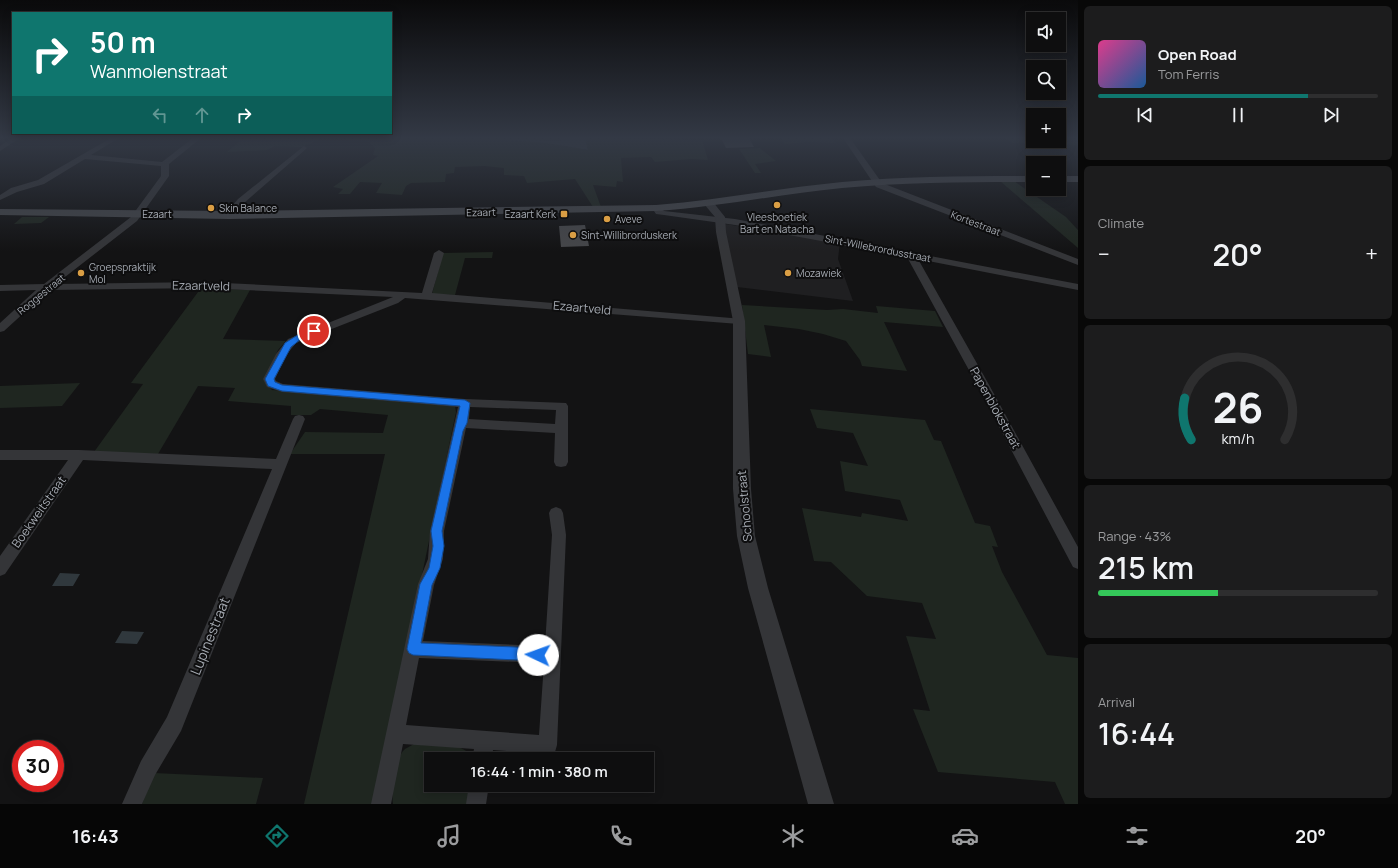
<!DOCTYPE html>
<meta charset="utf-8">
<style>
:root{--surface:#0e0e0f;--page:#1c1c1d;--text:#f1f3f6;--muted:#9b9c9e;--line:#2e2e2f;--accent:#0f766e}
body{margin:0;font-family:Manrope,sans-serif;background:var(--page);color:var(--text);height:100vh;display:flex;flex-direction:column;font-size:15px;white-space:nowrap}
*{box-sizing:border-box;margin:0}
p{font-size:13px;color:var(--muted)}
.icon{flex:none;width:22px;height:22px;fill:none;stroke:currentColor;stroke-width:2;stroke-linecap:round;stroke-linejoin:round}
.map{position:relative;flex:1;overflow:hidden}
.side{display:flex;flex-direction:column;gap:6px;padding:6px;background:#080808;width:320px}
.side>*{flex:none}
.hud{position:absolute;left:12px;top:12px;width:380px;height:122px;border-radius:0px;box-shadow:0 2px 10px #0003,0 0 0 1px var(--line);background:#0f766e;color:#fff;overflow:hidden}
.buttons{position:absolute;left:1026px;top:12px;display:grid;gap:8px}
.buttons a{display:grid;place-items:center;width:40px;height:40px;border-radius:0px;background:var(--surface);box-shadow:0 2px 10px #0003,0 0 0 1px var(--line);font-size:20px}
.speed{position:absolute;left:12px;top:740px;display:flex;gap:8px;font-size:20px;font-weight:700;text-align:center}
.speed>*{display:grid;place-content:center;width:52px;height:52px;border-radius:50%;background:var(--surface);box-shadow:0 2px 10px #0003,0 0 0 1px var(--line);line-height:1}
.speed .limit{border:6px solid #d22;background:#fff;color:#111}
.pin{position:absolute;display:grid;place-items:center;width:34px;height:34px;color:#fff;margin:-17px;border:2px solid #fff;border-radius:50%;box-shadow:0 1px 4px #0007}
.me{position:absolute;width:44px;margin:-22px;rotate:273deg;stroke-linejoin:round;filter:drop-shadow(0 0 3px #0008)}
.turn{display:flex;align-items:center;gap:14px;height:84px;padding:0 12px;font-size:18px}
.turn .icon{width:52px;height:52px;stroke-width:2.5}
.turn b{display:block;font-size:28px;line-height:34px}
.lanes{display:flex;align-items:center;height:38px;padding:0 12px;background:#0003;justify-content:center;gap:20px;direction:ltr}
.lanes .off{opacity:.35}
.big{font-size:30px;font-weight:600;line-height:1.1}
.side .widget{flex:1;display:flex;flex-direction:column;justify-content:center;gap:6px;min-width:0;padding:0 14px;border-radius:6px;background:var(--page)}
.side .dial{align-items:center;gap:0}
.dial svg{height:104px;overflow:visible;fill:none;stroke:var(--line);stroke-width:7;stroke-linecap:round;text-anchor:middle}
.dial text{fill:var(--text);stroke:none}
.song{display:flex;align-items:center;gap:12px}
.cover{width:48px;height:48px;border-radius:6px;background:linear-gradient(135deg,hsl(330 70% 55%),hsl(210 70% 35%))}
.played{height:4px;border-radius:2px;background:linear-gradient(90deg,var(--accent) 75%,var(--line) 75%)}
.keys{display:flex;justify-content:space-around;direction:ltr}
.heat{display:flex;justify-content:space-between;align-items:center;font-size:22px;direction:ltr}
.charge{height:6px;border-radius:3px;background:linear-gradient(90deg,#34c759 43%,var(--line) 0)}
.trip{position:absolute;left:424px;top:752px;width:230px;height:40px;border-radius:0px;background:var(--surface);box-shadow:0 2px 10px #0003,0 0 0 1px var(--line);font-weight:600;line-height:40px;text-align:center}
.tab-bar{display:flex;height:64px;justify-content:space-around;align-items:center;background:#060606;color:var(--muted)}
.tab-bar .icon{width:28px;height:28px}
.tab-bar .selected{color:var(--accent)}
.tab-bar b{font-size:18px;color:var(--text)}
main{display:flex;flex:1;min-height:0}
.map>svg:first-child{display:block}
.built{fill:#1f1f21}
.green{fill:#1f2620}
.water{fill:#30383d}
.building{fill:#454649}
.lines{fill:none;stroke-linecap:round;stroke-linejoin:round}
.minor{fill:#343538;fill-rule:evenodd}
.tertiary{fill:#343538;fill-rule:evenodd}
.secondary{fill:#424448;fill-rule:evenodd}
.route{fill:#1a73e8;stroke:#114b97}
.poi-dot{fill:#da9e44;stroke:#0e0e0f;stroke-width:1.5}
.labels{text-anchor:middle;stroke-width:4;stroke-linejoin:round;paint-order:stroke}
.far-poi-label{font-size:10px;fill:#a6abb3;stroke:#0e0e0f;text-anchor:start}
.far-street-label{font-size:10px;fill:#a6abb3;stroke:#0e0e0f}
.street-label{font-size:12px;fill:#a6abb3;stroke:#0e0e0f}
.near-street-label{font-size:14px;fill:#a6abb3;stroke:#0e0e0f}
</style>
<main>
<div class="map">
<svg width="1078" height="804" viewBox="0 0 1078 804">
<rect width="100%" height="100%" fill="#131314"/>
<polygon class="built" points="725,224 840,242 838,259 853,301 737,287 724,233"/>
<g class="green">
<polygon points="223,138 322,138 303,147 275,146 267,150 227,152 240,141"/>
<polygon points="328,138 563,138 563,140 559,141 518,139 504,141 524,140 547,142 588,150 585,138 702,140 708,160 691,159 655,162 651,157 621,158 623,182 617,181 616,187 593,185 601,207 593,207 575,179 527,183 524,176 504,175 504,168 485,166 455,167 454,173 446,174 445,182 411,183 406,186 402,195 376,193 382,183 360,182 350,194 338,194 343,189 333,187 378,156 373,155 375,148 369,142"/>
<polygon points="781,138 832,138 836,143 809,142 784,144"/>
<polygon points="1006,138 1033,138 1033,141 1059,141 1059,138 1078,138 1078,146 1049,142 1012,143"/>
<polygon points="760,148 776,161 755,164 761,173 755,173 739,149"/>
<polygon points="1000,181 1014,181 1066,217 1078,230 1078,248"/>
<polygon points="22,217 49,217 41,223 14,224"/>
<polygon points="493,252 492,258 465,258 455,295 432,294 443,253"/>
<polygon points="201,288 250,290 223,339 286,341 278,350 264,380 272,390 393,399 455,406 456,412 374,804 304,804 385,454 290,454 305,432 383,433 388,415 320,409 311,415 291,415 291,406 228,401 235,388 198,386 158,454 94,452 143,384 131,383"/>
<polygon points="742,305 827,310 843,309 878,313 876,306 935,311 943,327 884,322 907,371 862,366 860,360 846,341 823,334 799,329 764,325 771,357 748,354"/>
<polygon points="80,383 62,406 0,408 0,386"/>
<polygon points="810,409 925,420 934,440 941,441 975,523 990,526 998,547 992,546 1002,572 1047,655 1078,658 1078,804 1065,804 1055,782 938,772 913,709 930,711 906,636 936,639 922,603 867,596 831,562 814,561 802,508 861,517 862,513 908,521 900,500 845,491 840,461 868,466 853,433 817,428"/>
<path d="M414 744C436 745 461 740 474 759H431V785H472L467 804H393C391 792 395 757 405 749 408 747 411 746 414 744Z"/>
<polygon points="154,773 263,778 256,804 142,804"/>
</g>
<g class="water">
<path d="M563 138H585L588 150C559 145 532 140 503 141L518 139 559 141Z"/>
<polygon points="60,573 80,574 73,586 52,586"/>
<polygon points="122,631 144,632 137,644 115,643"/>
</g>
<g class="building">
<polygon points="721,138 749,138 754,147 726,148"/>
<polygon points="585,225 589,246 561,247 559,226"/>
</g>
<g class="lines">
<g class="minor">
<polygon points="12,138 20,138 0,151 0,146"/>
<path d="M111 138H119L91 155 162 162 193 138H201L169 164V176L137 221 56 284 204 282 422 293 434 253 439 250 444 253 432 293 743 319 744 321 739 324 405 298 398 303 296 343 287 354 275 379 276 381 283 384 465 399 566 403 568 406V462L566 466 561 467 556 466 554 462 555 433 466 428 444 531 443 559 434 585 423 641 545 646 552 535 549 513 551 509 556 507 561 509 563 513 566 535 557 745 555 752 548 754 493 750 492 759H472L474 749 403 744 391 804H371L418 584 428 559 430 531 458 407 282 392 267 387 263 379 276 354 288 339 393 297 204 288 49 290 4 331 0 332V323L36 290 0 291V285L44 284 131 217 161 176V166L85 159 44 184 17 192 0 200V195L11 188 38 180ZM470 407 556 410 555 424 469 419ZM419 658 544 663 539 735 406 725Z"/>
<polygon points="843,138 850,138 882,183 1078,259 1078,265 876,187"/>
<polygon points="304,146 307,148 306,149 244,203 232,217 226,217 225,215 226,213 238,199"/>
<polygon points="653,206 659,206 664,211 735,219 1078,284 1078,290 918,259 988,383 1078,547 1078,569 1073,567 976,383 907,257 735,225 664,215 656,214 652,208"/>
<polygon points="299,415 303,416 305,419 181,731 155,775 142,804 122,804 141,761 167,717 272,469 83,460 5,574 0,576 0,556 68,460 0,460 0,450 79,450 276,459 293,419 295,416"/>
<polygon points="469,785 489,785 486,804 466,804"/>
</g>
<polygon class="tertiary" points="709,201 713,202 725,217 726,232 745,321 751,489 755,536 768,588 834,804 808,804 748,588 737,536 733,489 733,321 716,232 715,217 704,204"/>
<g class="secondary">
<path d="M1033 176V182C969 182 906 182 842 188 780 194 719 207 656 211L229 219 0 215V209L229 211 656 205C719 200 780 188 842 182 906 176 969 176 1033 176Z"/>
<rect x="1059" y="176" width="19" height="6"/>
</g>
</g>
<linearGradient id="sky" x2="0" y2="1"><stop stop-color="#0a0a0b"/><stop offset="0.55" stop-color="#333945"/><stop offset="1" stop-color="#333945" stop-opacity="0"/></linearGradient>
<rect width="1078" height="251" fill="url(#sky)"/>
<polygon class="route" points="312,329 317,329 319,331 301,339 291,347 274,379 275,382 282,385 465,400 470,403 467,423 463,431 442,531 444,546 440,568 432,585 421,643 538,648 542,650 544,655 542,659 538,661 413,655 409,653 407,649 420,584 429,568 433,546 431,531 460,406 282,391 268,386 265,379 285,343 296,336"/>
<g class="poi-dot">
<circle cx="777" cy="205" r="4"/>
<circle cx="211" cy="208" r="4"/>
<rect x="560" y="210" width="8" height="8" rx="2"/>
<circle cx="607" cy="219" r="4"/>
<circle cx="573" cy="235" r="4"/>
<circle cx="81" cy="273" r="4"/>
<circle cx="788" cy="273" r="4"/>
</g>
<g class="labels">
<g class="far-poi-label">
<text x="219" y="212">Skin Balance</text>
<text x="556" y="218" text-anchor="end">Ezaart Kerk</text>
<text x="777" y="221" text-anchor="middle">Vleesboetiek<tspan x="777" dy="12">Bart en Natacha</tspan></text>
<text x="615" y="223">Aveve</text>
<text x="581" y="239">Sint-Willibrorduskerk</text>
<text x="89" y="271">Groepspraktijk<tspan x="89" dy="12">Mol</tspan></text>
<text x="796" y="277">Mozawiek</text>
</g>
<g class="far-street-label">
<text transform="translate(481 212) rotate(-1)" y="4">Ezaart</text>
<text x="157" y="218">Ezaart</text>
<text transform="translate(976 223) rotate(21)" y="4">Kortestraat</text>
<text transform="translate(878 248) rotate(11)" y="4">Sint-Willebrordusstraat</text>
<text transform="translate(41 294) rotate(-39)" y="4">Roggestraat</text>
</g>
<g class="street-label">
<text transform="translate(201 286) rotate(1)" y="4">Ezaartveld</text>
<text transform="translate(582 308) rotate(5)" y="4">Ezaartveld</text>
<text transform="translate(995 408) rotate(61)" y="4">Papenblokstraat</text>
<text transform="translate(745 506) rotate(-95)" y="4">Schoolstraat</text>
<text transform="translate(39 512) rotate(-55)" y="4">Boekweitstraat</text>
</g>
<g class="near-street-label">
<text transform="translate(210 636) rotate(-68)" y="5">Lupinestraat</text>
</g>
</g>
</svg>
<div class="buttons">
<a><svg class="icon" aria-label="sound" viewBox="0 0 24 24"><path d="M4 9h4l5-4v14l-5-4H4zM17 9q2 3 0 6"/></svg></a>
<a><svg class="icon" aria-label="search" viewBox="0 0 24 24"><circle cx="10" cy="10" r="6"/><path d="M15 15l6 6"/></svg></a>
<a>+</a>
<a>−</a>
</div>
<div class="speed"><div class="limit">30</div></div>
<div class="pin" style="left:314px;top:331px;background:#d93025"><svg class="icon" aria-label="arrive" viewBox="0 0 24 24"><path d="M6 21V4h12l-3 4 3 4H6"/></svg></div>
<svg class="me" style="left:538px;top:655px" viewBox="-20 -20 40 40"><circle r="19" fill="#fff"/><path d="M0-13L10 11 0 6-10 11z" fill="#1a73e8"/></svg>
<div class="trip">16:44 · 1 min · 380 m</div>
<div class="hud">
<div class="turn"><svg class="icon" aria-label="right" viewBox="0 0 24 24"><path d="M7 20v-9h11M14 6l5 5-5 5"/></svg><div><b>50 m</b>Wanmolenstraat</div></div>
<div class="lanes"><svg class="icon off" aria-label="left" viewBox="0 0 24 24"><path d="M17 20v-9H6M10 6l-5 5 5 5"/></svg><svg class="icon off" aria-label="ahead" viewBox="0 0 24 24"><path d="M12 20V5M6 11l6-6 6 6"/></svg><svg class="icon" aria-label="right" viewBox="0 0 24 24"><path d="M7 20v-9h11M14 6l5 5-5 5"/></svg></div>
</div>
</div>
<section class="side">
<div class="widget">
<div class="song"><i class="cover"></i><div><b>Open Road</b><p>Tom Ferris</p></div></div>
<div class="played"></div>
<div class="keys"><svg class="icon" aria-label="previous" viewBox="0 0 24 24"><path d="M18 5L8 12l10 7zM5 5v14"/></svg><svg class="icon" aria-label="pause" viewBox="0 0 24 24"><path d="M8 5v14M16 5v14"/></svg><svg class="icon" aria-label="next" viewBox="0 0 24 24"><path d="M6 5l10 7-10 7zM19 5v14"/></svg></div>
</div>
<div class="widget"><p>Climate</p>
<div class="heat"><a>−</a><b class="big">20°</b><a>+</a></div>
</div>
<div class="widget dial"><svg viewBox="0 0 100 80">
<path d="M14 69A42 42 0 1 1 86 69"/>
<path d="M14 69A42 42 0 0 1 9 37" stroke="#0f766e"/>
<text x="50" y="56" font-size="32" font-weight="700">26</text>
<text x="50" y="72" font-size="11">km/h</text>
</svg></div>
<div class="widget"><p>Range · 43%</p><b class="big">215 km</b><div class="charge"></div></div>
<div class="widget"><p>Arrival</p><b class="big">16:44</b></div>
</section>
</main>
<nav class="tab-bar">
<b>16:43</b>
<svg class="icon selected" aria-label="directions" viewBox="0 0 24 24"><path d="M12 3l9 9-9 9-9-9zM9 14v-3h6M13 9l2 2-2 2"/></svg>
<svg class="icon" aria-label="music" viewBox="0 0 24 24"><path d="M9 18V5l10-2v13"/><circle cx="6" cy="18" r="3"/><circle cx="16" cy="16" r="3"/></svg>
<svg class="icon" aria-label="phone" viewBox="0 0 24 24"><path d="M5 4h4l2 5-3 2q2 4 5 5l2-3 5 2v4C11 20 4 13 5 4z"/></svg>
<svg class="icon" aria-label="climate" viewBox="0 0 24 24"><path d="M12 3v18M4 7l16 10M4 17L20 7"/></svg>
<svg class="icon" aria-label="car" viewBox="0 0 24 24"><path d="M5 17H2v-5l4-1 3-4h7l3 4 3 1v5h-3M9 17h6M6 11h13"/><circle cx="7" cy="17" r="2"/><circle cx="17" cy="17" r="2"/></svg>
<svg class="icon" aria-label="filters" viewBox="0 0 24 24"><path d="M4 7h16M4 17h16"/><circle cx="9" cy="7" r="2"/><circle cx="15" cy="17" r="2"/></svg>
<b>20°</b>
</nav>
